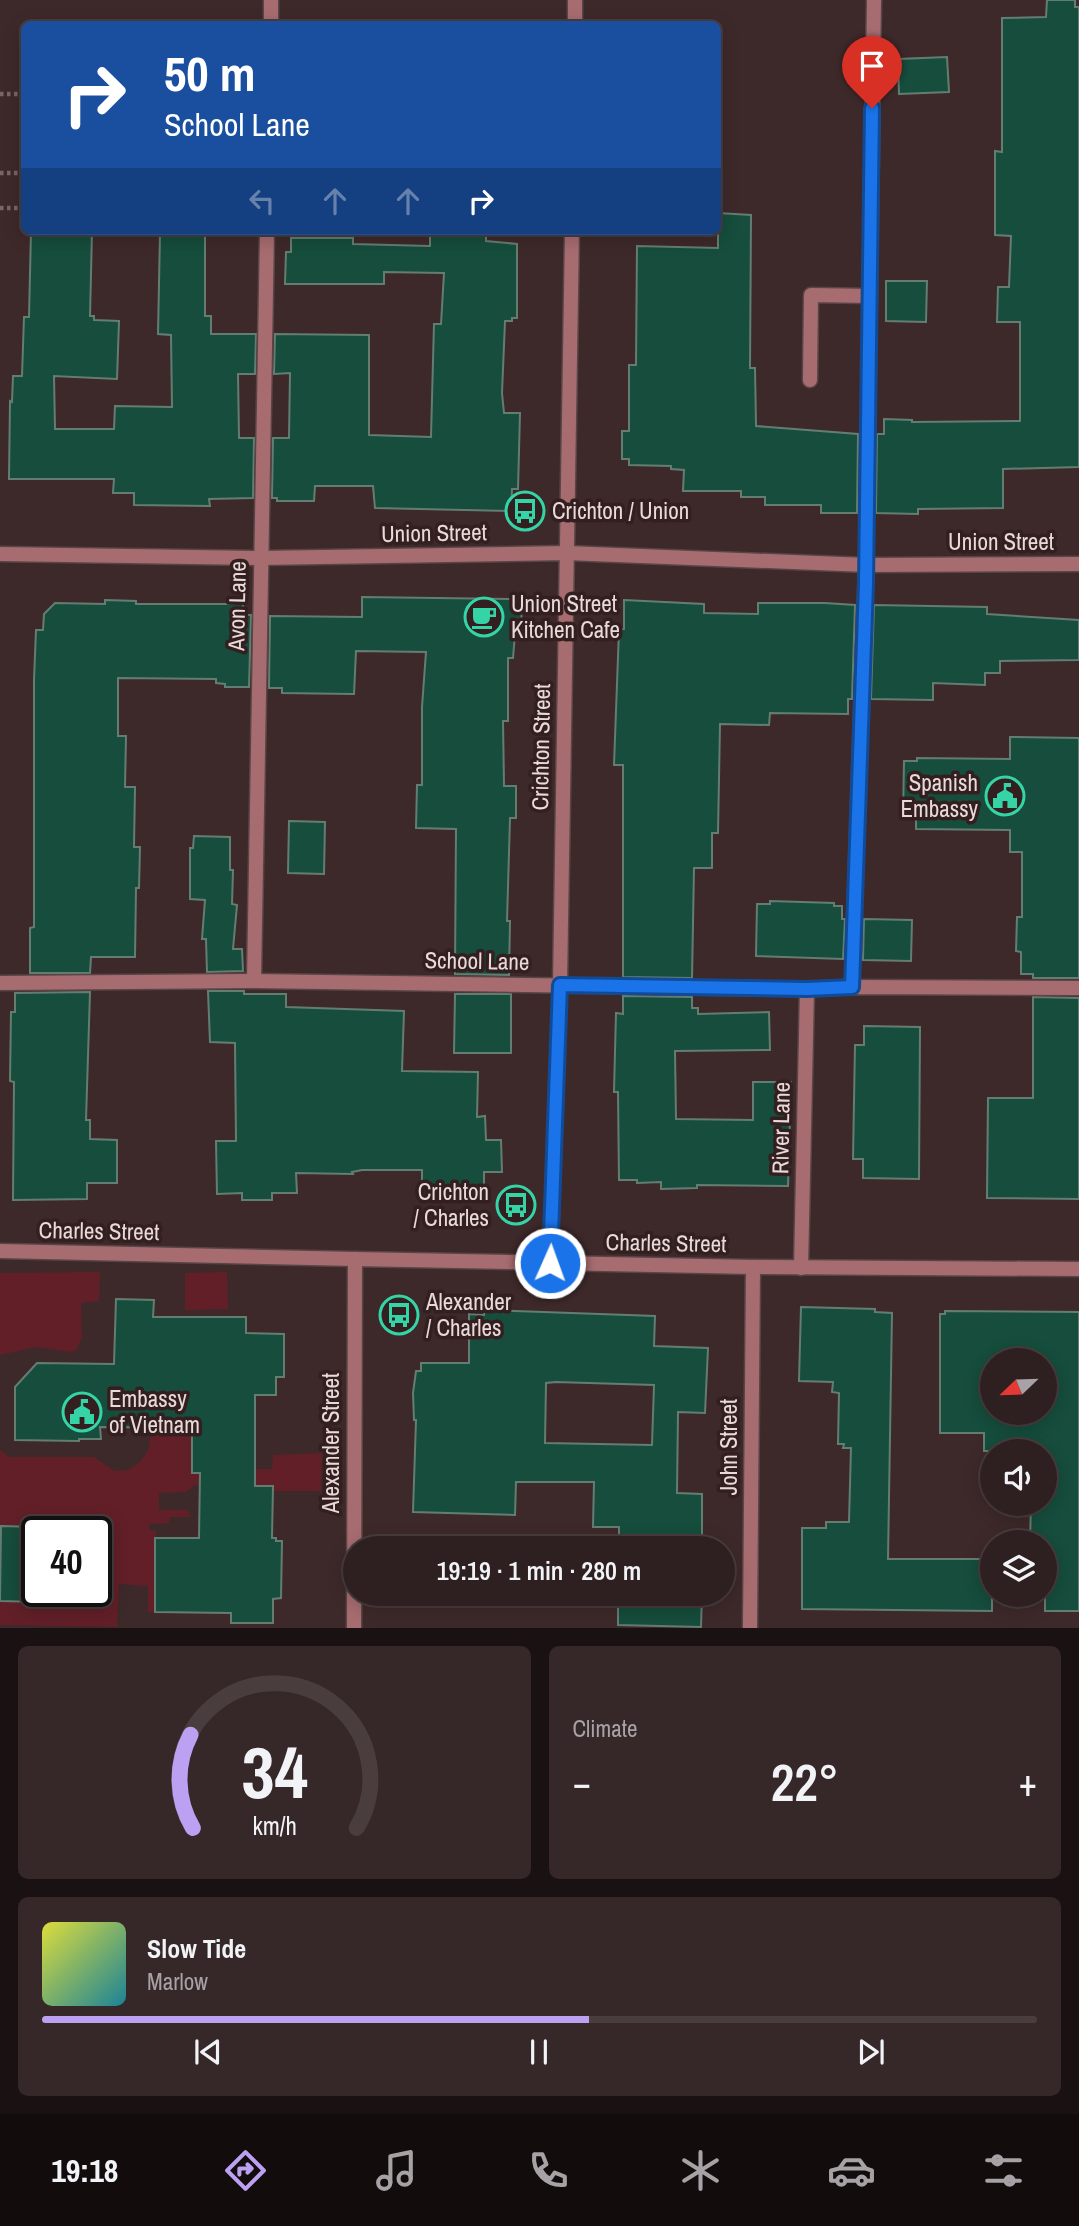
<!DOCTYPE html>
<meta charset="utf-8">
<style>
:root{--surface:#2e1f20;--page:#362729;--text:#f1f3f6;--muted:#a7a2a5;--line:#493d3e;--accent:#bca0f2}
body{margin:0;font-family:"Archivo Narrow",sans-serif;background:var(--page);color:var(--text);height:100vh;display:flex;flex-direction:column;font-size:26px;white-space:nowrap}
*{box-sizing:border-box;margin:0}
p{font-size:23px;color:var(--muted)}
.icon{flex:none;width:38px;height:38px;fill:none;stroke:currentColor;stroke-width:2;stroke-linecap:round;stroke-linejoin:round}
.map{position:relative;height:1628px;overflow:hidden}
.panel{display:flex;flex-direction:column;gap:18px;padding:18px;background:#191112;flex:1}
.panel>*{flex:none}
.banner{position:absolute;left:21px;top:21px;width:700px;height:214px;border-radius:10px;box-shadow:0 4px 18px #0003,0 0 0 2px var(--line);background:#1a4fa0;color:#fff;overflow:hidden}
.needle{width:46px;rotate:247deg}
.buttons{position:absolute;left:980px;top:1348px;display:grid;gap:14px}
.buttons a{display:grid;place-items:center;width:77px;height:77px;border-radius:50%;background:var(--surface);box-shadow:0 4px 18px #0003,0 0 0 2px var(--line);font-size:35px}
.speed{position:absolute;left:21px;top:1516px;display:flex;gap:14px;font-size:35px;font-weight:700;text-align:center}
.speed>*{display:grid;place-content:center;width:91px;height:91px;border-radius:50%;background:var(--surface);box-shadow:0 4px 18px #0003,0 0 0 2px var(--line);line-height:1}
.speed .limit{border:4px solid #111;border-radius:10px;background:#fff;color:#111}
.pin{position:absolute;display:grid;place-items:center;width:60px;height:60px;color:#fff;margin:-72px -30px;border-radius:50% 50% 50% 0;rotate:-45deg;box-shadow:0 0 7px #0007}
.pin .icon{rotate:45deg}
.me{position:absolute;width:77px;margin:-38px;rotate:2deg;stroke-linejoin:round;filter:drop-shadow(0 0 5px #0008)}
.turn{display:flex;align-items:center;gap:24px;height:147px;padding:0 28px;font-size:32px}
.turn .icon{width:91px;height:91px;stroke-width:2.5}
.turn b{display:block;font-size:49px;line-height:60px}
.lanes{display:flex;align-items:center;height:66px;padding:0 28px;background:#0003;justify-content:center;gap:35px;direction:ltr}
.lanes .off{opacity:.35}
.big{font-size:52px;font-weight:600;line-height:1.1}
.panel .tile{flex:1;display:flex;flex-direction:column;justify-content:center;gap:10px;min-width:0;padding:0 24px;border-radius:10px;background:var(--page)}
.panel .dial{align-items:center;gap:0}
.dial svg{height:182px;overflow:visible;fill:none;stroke:var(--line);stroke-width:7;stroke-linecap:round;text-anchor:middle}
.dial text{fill:var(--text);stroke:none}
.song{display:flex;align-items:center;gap:21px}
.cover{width:84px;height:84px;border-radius:10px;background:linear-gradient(135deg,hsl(60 70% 55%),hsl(190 70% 35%))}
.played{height:7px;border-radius:4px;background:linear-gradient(90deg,var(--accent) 55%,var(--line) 55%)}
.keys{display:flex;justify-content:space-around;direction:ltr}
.heat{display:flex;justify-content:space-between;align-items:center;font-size:38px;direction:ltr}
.panel .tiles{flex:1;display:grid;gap:18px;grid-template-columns:1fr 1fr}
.tile:last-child{grid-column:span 2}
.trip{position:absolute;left:343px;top:1536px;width:392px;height:70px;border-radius:35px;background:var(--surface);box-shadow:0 4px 18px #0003,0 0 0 2px var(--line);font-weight:600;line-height:70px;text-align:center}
.tab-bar{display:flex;height:112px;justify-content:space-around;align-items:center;background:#120c0d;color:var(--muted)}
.tab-bar .icon{width:49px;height:49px}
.tab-bar .selected{color:var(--accent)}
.tab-bar b{font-size:32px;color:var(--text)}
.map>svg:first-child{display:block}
.green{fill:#621f28}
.building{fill:#164d3c;stroke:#647d73;stroke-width:2;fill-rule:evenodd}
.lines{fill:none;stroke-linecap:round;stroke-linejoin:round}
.service-casing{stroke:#594546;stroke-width:17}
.minor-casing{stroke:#594546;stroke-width:17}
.tertiary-casing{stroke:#594546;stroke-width:17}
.path{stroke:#786566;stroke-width:4.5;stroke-dasharray:3.5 3.5;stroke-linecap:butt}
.service{stroke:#a76c70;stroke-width:14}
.minor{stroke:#a76c70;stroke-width:14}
.tertiary{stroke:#a76c70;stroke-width:14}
.route-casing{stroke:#114b97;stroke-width:18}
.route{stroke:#1a73e8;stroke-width:12}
.labels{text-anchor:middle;stroke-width:7;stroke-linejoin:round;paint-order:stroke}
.poi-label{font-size:23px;fill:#e9dada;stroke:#341f20;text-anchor:start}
.street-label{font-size:23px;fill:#e9dada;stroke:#341f20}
</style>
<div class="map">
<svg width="1079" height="1628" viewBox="0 0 1079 1628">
<rect width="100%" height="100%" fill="#3e292a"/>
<g class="green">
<polygon points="100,1272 99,1301 81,1303 82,1337 76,1350 71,1352 37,1347 0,1355 0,1273"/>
<polygon points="227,1272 228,1309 185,1310 185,1273"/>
<polygon points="192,1412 192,1473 254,1473 255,1469 272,1469 273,1455 322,1453 321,1491 273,1491 273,1486 194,1485 186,1492 159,1493 159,1510 187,1510 191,1517 170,1517 169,1523 149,1524 149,1530 156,1531 155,1612 148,1612 148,1586 119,1584 117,1627 0,1625 0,1601 58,1603 59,1593 96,1591 96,1531 2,1526 0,1556 0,1450 8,1456 13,1457 94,1457 114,1471 127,1470 138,1464 145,1455 149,1447 152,1427"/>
</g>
<g class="building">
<polygon points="1047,0 1075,0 1075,7 1079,7 1079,467 1003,469 1003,508 918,509 918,514 876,513 877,434 884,434 884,419 912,420 912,422 1020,421 1020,322 997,322 998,287 1009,287 1011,236 995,235 995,151 1002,152 1002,18 1046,17"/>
<polygon points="947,57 949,92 899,94 898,59"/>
<polygon points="718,213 751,215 750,368 755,368 756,426 858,434 857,513 821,513 821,505 765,505 765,497 741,497 741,491 683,491 684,470 671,469 671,466 629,465 629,459 622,459 622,431 629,431 629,365 636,365 637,246 718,248"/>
<polygon points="31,231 92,231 90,316 94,316 94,320 119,321 117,379 54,376 55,429 114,429 115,406 172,407 171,335 158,334 160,234 163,234 163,231 205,231 205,316 211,316 211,334 256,334 255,374 238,374 239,438 254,438 253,498 209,499 210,506 134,505 134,493 113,493 114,479 9,479 10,401 12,402 13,376 22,376 24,317 29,317"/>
<polygon points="430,231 486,232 486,241 517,244 517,318 512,318 512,321 505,321 502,393 504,413 520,413 518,489 512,489 511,511 375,508 373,486 315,486 314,501 277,501 277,498 272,498 273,438 289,438 290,373 274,374 275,334 369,335 369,435 431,437 434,324 441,324 444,273 384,272 384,284 285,284 286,252 291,252 291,238 353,238 353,244 430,246"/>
<polygon points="886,281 927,281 926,322 886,321"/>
<polygon points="362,597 515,599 516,605 521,604 522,634 515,634 513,658 508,658 508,721 503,721 504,786 516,786 516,818 510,818 507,921 510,921 509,975 455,974 456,829 416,828 417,785 422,785 422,707 426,652 356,651 354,694 282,693 282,688 269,688 270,616 362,617"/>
<polygon points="105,600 136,601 136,604 243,604 243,615 251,615 249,687 225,687 225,684 216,683 216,679 118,678 118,736 126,736 125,787 135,787 134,847 140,847 139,888 136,888 135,957 91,957 90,973 30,973 30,928 34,927 34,680 36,630 43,630 44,614 55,603 105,604"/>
<polygon points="624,600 704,604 704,613 758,614 758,603 825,603 855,605 852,699 848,699 848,714 770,713 769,725 720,724 718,833 712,833 712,868 694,868 692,978 623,977 623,765 614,765 619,630 624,629"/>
<polygon points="874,605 987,607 987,614 1079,620 1079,660 1000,661 1000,673 985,673 985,685 933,683 933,700 871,699"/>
<polygon points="1010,737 1079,738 1079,978 1033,978 1033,974 1021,974 1021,952 1016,951 1017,917 1022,917 1022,852 1010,852 1010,830 916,829 916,818 903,817 904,761 917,761 917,758 1010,759"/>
<polygon points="289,821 325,822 324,874 288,873"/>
<polygon points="194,836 230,837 230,870 233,870 232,904 237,905 233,949 242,949 243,971 207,972 206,939 202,939 205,900 190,899 190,848 193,848"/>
<polygon points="770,901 834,903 834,906 842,906 842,919 845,919 843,959 756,956 757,904 770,904"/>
<polygon points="864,919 912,920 911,961 863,960"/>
<polygon points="208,991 244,991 244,994 286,994 286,1007 404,1011 402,1071 478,1072 477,1117 485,1116 486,1140 501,1140 502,1172 484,1172 484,1195 431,1196 430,1186 422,1186 422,1170 362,1170 352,1172 353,1174 296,1173 297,1193 272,1193 272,1200 242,1200 242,1193 217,1194 216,1141 236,1141 235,1043 210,1042"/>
<polygon points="90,992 86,1120 90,1120 90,1139 117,1140 117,1183 87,1183 87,1199 13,1200 14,1082 10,1081 11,1012 15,1012 15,993"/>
<polygon points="455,994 511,994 511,1053 454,1053"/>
<polygon points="623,996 692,997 692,1008 698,1008 698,1014 769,1012 770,1050 675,1051 676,1119 753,1120 753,1082 791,1082 788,1186 697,1185 697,1188 661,1189 661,1182 637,1183 637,1180 619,1180 618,1092 614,1092 616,1013 623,1014"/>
<polygon points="1033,997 1079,998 1079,1199 987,1198 988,1098 1033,1098"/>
<polygon points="864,1026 920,1027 919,1179 863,1178 863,1159 853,1159 855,1045 864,1045"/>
<polygon points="116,1299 154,1300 153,1317 246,1317 246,1333 284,1334 284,1377 276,1377 276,1395 255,1395 255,1486 273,1486 272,1538 276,1538 276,1541 282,1541 281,1598 273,1599 273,1623 231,1623 231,1613 155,1612 155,1538 199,1538 200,1473 192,1473 192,1428 100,1427 101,1439 79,1439 79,1441 15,1440 15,1387 37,1363 114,1364"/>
<polygon points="801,1307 875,1309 875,1312 892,1313 888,1559 992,1559 992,1611 802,1609 802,1528 826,1528 826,1522 849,1522 851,1448 843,1448 844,1444 838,1444 839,1393 832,1392 833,1382 799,1381"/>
<path d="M484 1310 655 1316 654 1346 708 1348 705 1413 678 1412 677 1493 702 1494V1549H619V1527H593L594 1482H516L515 1515 413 1512 416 1420H414L413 1393 416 1371H421V1363H469V1314L484 1315ZM556 1382 654 1385 652 1445 545 1443 546 1383Z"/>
<path d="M945 1311 1079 1312V1611H1045V1542H1030L1031 1503H1045V1451H984V1433H940V1314H945ZM992 1360H1045V1412H992Z"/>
<polygon points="1,1526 37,1527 37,1602 0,1601"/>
<polygon points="618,1594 702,1594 701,1627 618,1625"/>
</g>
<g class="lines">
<defs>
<g id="service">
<polyline points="271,24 271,0"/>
<polyline points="810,380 811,295 870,296"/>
<polyline points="254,981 267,231"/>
<polyline points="0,983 254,981 807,989 852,987 1079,988"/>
<polyline points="852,987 866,565 874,0"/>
<polyline points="801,1268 807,989"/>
</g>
<g id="minor">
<polyline points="0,554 261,558 567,553 866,565 1079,564"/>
<polyline points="0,1251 355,1259"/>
<polyline points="753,1267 1079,1269"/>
</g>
<g id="tertiary">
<polyline points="575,24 575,0"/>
<polyline points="550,1263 560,985 572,231"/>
<polyline points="354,1628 355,1259 753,1267 750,1628"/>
</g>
</defs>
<use href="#service" class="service-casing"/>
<use href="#minor" class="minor-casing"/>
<use href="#tertiary" class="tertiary-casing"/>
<g class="path">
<polyline points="0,94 24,94"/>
<polyline points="0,173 24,173"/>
<polyline points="0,208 24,208"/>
</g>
<use href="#service" class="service"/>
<use href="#minor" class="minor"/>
<use href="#tertiary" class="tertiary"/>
</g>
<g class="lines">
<defs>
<polyline id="route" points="550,1263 560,985 807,989 852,987 866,584 872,108"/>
</defs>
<use href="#route" class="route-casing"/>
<use href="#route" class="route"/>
</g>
<defs>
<symbol id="bus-ring" viewBox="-11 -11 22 22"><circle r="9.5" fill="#341f20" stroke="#35d4a7" stroke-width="1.5"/><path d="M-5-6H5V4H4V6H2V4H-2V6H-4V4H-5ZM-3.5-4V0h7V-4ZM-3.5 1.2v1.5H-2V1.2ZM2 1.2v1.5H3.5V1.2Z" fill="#35d4a7"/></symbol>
<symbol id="cafe-ring" viewBox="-11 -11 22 22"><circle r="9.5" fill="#341f20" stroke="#35d4a7" stroke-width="1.5"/><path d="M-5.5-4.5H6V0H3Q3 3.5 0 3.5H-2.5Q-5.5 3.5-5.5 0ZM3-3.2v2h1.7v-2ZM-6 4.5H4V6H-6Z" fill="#35d4a7"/></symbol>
<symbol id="civic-ring" viewBox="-11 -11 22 22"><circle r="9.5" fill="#341f20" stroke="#35d4a7" stroke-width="1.5"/><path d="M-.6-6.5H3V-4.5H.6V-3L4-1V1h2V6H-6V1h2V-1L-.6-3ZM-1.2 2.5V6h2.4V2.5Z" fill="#35d4a7"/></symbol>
</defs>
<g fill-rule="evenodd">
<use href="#bus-ring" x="503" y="489" width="44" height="44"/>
<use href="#cafe-ring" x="462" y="595" width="44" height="44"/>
<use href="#civic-ring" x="983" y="774" width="44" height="44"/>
<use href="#bus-ring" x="494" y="1183" width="44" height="44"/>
<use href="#bus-ring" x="377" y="1293" width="44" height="44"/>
<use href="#civic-ring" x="60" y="1390" width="44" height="44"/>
</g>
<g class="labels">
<g class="poi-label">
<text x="552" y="519">Crichton / Union</text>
<text x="511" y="612">Union Street<tspan x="511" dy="26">Kitchen Cafe</tspan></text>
<text x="978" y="791" text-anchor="end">Spanish<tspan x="978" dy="26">Embassy</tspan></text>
<text x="489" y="1200" text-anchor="end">Crichton<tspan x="489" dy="26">/ Charles</tspan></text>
<text x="426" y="1310">Alexander<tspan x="426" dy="26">/ Charles</tspan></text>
<text x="109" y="1407">Embassy<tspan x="109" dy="26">of Vietnam</tspan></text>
</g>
<g class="street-label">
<text transform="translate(434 533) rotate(-1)" y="8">Union Street</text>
<text x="1001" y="550">Union Street</text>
<text transform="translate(237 606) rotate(-89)" y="8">Avon Lane</text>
<text transform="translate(541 747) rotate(-89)" y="8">Crichton Street</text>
<text transform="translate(477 961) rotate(1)" y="8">School Lane</text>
<text transform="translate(781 1128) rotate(-89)" y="8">River Lane</text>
<text transform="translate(99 1231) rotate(1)" y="8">Charles Street</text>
<text transform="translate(666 1243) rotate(1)" y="8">Charles Street</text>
<text transform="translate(331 1443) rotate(-90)" y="8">Alexander Street</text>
<text transform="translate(729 1447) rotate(-90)" y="8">John Street</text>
</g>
</g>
</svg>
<div class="buttons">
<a><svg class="needle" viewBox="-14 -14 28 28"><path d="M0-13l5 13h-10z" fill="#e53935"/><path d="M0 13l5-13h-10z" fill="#a7a2a5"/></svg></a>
<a><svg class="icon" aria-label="sound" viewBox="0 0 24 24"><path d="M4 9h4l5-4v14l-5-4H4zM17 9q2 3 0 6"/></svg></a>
<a><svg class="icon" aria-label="layers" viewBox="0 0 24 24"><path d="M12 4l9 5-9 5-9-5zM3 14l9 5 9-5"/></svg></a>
</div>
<div class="speed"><div class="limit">40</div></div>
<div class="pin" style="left:872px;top:108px;background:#d93025"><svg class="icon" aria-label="arrive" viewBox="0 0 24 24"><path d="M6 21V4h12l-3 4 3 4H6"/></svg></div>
<svg class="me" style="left:550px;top:1263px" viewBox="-20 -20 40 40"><circle r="17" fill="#1a73e8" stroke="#fff" stroke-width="3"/><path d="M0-11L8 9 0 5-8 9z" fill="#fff"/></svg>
<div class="trip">19:19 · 1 min · 280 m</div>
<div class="banner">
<div class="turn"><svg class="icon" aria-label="right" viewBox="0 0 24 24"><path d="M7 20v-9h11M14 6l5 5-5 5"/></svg><div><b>50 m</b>School Lane</div></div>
<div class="lanes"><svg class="icon off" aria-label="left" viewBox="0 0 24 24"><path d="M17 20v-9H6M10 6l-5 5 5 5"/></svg><svg class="icon off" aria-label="ahead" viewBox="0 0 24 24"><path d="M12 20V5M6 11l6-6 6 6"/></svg><svg class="icon off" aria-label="ahead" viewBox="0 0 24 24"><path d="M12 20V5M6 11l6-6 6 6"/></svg><svg class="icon" aria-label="right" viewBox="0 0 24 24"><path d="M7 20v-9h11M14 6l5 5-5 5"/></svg></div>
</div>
</div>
<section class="panel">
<div class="tiles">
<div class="tile dial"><svg viewBox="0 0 100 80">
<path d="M14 69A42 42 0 1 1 86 69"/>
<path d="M14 69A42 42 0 0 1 13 28" stroke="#bca0f2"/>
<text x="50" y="56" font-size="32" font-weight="700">34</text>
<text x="50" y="72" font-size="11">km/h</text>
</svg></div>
<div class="tile"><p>Climate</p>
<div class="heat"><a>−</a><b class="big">22°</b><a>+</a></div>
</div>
<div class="tile">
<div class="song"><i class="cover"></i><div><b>Slow Tide</b><p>Marlow</p></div></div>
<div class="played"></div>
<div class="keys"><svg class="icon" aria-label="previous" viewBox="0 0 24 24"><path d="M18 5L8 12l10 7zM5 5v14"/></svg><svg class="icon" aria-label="pause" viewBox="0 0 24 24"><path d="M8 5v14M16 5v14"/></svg><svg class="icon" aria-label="next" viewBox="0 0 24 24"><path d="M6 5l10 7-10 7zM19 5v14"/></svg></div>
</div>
</div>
</section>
<nav class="tab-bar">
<b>19:18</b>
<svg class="icon selected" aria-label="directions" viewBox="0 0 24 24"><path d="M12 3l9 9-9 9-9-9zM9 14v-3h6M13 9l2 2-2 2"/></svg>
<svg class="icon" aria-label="music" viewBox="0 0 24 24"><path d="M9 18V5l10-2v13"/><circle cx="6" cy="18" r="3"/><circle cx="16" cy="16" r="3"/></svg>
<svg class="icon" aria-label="phone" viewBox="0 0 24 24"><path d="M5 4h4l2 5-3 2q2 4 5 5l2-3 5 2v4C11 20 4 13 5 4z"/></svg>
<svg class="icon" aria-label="climate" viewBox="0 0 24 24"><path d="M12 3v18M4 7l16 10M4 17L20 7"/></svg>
<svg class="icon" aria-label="car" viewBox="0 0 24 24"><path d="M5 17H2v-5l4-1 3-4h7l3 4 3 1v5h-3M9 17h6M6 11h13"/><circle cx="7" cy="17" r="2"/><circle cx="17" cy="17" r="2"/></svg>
<svg class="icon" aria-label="filters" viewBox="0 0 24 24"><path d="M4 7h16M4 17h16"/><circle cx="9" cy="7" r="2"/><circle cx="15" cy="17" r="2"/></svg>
</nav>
